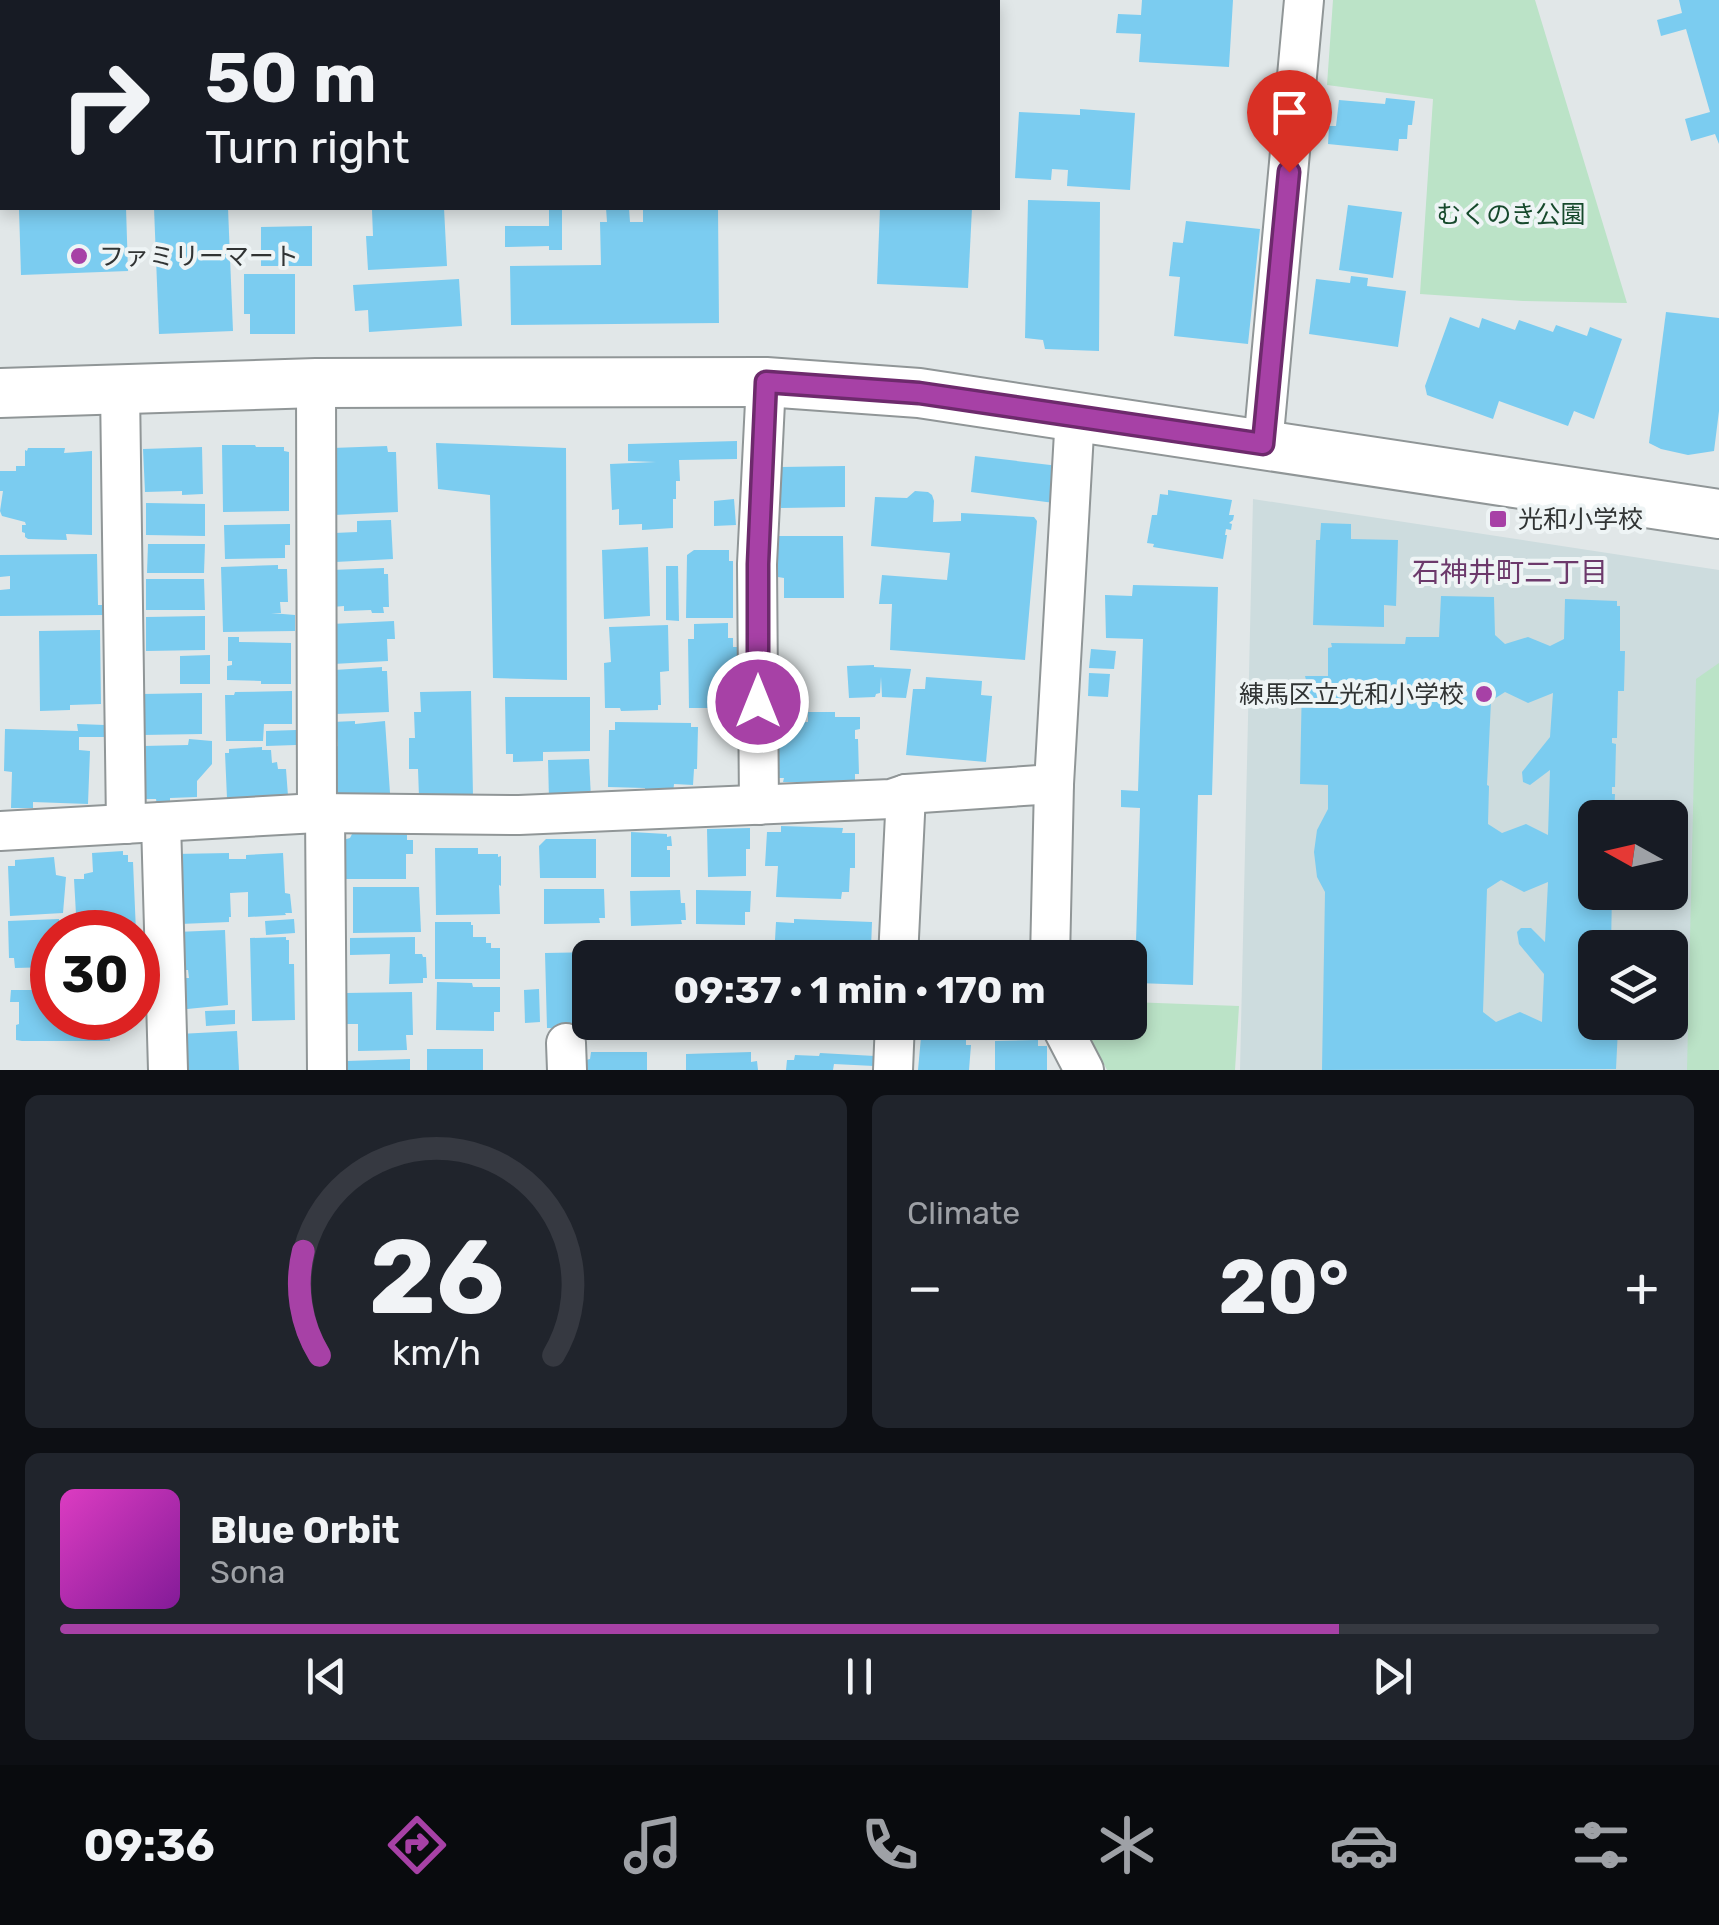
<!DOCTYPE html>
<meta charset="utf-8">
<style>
:root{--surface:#171b24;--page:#20242c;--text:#f1f3f6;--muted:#9ea1a6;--line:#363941;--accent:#a741a6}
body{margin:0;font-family:Rubik,"Noto Sans JP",sans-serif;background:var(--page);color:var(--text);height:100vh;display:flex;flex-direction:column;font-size:38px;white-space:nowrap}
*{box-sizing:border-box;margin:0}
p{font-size:32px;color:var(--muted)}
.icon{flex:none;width:55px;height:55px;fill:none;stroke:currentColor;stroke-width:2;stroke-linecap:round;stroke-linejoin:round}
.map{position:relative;height:1070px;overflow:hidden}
.details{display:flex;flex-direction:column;gap:25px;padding:25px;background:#0d0f14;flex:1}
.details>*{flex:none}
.guide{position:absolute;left:0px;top:0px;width:1000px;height:210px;box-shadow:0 5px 15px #0003;background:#171b24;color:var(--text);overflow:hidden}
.needle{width:65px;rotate:278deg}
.controls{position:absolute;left:1578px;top:800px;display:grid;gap:20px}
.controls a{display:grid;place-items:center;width:110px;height:110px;border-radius:15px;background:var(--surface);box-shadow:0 5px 15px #0003;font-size:50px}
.speed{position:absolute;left:30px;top:910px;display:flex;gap:20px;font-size:50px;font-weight:700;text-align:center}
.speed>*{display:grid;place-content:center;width:130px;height:130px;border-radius:50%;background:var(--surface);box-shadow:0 5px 15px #0003;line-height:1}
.speed .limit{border:15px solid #d22;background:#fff;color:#111}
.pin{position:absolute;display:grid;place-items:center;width:85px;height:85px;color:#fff;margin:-102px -42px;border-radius:50% 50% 50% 0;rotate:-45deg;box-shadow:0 0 10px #0007}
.pin .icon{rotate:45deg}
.me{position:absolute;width:110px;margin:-55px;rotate:0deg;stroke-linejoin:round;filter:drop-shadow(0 0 8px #0008)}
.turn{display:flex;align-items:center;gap:35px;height:210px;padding:0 40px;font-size:45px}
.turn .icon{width:130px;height:130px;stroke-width:2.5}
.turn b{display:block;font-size:70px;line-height:85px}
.big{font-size:75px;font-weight:700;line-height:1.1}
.details .widget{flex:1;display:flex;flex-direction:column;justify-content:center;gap:15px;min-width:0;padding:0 35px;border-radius:15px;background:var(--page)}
.details .dial{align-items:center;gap:0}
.dial svg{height:260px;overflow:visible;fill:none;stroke:var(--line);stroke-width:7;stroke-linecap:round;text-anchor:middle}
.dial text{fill:var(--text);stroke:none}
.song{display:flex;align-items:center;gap:30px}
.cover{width:120px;height:120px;border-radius:15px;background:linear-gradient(135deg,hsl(310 70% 55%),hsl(290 70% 35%))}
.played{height:10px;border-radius:5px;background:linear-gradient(90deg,var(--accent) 80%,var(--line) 80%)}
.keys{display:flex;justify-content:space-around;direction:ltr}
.heat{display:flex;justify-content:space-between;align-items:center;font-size:55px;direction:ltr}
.details .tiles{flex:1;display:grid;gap:25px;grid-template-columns:1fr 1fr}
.widget:last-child{grid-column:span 2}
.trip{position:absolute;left:572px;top:940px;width:575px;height:100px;border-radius:15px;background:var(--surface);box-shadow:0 5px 15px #0003;font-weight:700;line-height:100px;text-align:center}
.tabs{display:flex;height:160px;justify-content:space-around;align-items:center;background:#090b0e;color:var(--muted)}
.tabs .icon{width:70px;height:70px}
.tabs .on{color:var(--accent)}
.tabs b{font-size:45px;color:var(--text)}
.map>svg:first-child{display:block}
.built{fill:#cddcde;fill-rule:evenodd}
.green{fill:#bbe3c7}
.building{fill:#7bccf0;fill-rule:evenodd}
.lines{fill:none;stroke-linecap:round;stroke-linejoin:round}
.minor-casing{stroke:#909697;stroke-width:42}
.tertiary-casing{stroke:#909697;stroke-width:52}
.minor{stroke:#fff;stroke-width:38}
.tertiary{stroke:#fff;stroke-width:48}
.route-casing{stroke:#6d2a6c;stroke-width:25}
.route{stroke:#a741a6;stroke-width:18}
.poi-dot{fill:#a741a6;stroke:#eef4f5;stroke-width:4}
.labels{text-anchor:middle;stroke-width:8;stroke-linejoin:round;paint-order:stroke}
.park-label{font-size:25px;fill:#16492c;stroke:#eef4f5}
.poi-label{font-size:25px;fill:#313434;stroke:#eef4f5;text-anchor:start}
.neighbourhood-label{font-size:28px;fill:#6c396b;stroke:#eef4f5}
</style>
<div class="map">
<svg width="1719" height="1070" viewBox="0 0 1719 1070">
<rect width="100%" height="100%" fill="#e1e7e8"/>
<path class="built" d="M1253 499 1719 570V1070H1240ZM1595 818H1670V892H1595ZM1595 948H1670V1022H1595Z"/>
<g class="green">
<polygon points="1333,0 1535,0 1627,303 1523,301 1420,294 1433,99 1327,85"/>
<polygon points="1719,663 1719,1070 1687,1070 1696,679"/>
<polygon points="1130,1002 1239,1006 1235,1070 1107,1070 1083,1023 1130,1022"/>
</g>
<g class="building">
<polygon points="1142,0 1233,0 1229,67 1139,62 1141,34 1116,33 1118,14 1141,15"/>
<polygon points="1679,0 1719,0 1719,144 1715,134 1691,141 1685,119 1710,112 1686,29 1661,36 1657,20 1682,13"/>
<polygon points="1386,98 1415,101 1412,125 1408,125 1407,139 1399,139 1398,151 1328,144 1329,126 1336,126 1339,100 1385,104"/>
<polygon points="1080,109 1135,113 1130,190 1067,186 1068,170 1052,169 1051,180 1015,178 1019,112 1080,115"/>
<polygon points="1028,200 1100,202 1099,351 1045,349 1043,340 1025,338"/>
<polygon points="1348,205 1402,212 1393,278 1339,270"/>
<polygon points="80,208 126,208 128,271 21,275 19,209"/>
<polygon points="154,208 228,208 233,331 159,334"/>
<polygon points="412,208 444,208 447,266 368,270 366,236 373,236 372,210"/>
<polygon points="549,208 562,208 562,250 549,250 549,246 505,247 505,226 549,226"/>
<polygon points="606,208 629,208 630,222 643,222 643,208 718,208 719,323 511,325 510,266 601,265 600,222 607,222"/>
<polygon points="880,208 972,208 968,288 877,284"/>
<polygon points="1186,221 1260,229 1248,344 1174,336 1180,277 1169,276 1173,242 1183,243"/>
<polygon points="312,226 312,266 261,266 261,227"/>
<polygon points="244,274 295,274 295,334 250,334 250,314 244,314"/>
<polygon points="1351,276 1368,278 1367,286 1406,291 1398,347 1309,334 1316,279 1350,283"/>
<polygon points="459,279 462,326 369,332 368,310 355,311 353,285"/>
<polygon points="1666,312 1719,318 1719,411 1714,451 1688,455 1661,449 1649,443"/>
<polygon points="1450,317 1479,328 1482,318 1515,330 1519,320 1553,332 1556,325 1587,336 1590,327 1622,339 1594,419 1574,411 1568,426 1499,401 1493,419 1427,395 1425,386"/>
<polygon points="737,441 737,459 679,460 680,481 676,481 676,499 673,499 673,528 642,530 642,524 619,525 619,509 612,510 610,464 656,462 628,461 628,444"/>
<polygon points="436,443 566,448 567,680 493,678 490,495 438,489"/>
<polygon points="222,445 255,445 256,447 284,447 284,451 289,452 289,511 223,512"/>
<polygon points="387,446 388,452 396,452 398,512 334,515 332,448"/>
<polygon points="202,447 203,494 182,495 182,491 145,492 143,449"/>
<polygon points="28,448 65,448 64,453 92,451 92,535 66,534 67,540 28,539 25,537 25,533 22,532 22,525 26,525 25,522 2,516 0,511 3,491 0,491 0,471 16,471 16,466 25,466 25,450 27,451"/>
<polygon points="975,456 1059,466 1054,503 971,492"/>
<polygon points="845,466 845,507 781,508 781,467"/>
<polygon points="1168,490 1232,500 1229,515 1234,515 1233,520 1229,523 1232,524 1231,530 1226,529 1225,535 1227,535 1223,559 1153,547 1154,544 1147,543 1152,515 1157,515 1160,494 1168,495"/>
<polygon points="915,491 928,492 932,495 934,501 933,522 961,521 961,513 1034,517 1037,521 1025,660 890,650 892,604 879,604 882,575 947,580 950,553 871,546 875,497 907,498"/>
<polygon points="734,499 736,525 714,526 714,501"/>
<polygon points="146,503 205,504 205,536 146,535"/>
<polygon points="391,520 393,559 335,562 334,533 357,532 357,521"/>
<polygon points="1321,523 1351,524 1351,539 1398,540 1396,606 1384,605 1384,627 1313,625 1316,540 1320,540"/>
<polygon points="290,524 290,545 285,545 285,558 225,559 224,525"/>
<polygon points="777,536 843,536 844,598 784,598 784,578 778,577"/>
<polygon points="148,544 205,544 204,573 147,573"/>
<polygon points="648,547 650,616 604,619 602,550"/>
<polygon points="694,550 729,550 729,561 733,561 733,618 686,618 687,555"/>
<polygon points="97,554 98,605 103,605 104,615 0,616 0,590 10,589 10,576 0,577 0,555"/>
<polygon points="278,565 278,569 287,569 288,602 280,602 281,613 271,613 295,615 295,631 223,632 221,567"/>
<polygon points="666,566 678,566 679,621 666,620"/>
<polygon points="384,568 384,574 388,574 389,607 383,607 384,613 372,613 371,610 344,611 344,606 332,607 331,570"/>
<polygon points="146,579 204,579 205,610 146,610"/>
<polygon points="1133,585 1218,587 1212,795 1198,795 1193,985 1137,983 1137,959 1119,958 1120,941 1136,942 1140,808 1121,807 1121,790 1138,791 1143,639 1106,638 1105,595 1132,596"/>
<path d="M1441 596 1494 597 1495 635 1505 644 1528 637 1550 646 1564 639 1565 599 1617 601V606H1620V651H1625L1624 691H1618L1617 738H1612V743L1616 744 1615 787H1612V794H1615L1614 818H1595V892H1612L1611 948H1595V1022H1609V1029H1618L1616 1069 1322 1070 1325 892 1317 877 1314 852 1317 830 1328 809V785L1300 784 1302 680H1306L1305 676H1328V648L1332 647 1331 643 1405 644 1406 637H1439ZM1505 692 1528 703 1553 693 1550 737 1522 772 1523 782 1530 785 1550 770 1548 835 1526 824 1502 833 1488 824 1489 786 1487 785 1491 701ZM1501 880 1524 892 1548 882 1545 942 1531 928H1521L1517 932 1519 944 1544 974 1542 1022 1520 1012 1496 1022 1483 1012 1487 889Z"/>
<polygon points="205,616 205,650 146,651 146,617"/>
<polygon points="394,621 395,639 387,639 388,661 333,664 331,624"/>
<polygon points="728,623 728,638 733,638 733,647 737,647 738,663 732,663 732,687 739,687 739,702 734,702 734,708 689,708 688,639 694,639 694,624"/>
<polygon points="668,625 669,671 660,672 661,705 658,705 658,710 621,711 620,708 605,708 604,663 611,662 609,627"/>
<polygon points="100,630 101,704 70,705 70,710 40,711 39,631"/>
<polygon points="228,637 239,637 239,642 291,643 291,684 261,684 261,681 227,680 227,666 232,665 232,661 228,661"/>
<polygon points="1091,649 1116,651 1114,669 1089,668"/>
<polygon points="210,655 210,684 180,684 180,656"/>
<polygon points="874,665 874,667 911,669 906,698 882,697 881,677 880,693 876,694 875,697 849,698 847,666"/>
<polygon points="382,667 382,671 387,671 389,712 335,714 334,670"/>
<polygon points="1089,673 1110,674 1108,697 1088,696"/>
<polygon points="926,677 982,681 981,695 992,696 986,762 906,755 913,689 925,689"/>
<polygon points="292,691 292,724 264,724 263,741 226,741 225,695 234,695 235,692"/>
<polygon points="471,691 473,796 419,797 418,769 409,769 409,738 415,738 414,712 421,712 420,692"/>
<polygon points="202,693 202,734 142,735 142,694"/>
<polygon points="505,697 590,697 590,751 543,752 543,761 513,762 513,754 506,754"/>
<polygon points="808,712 835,712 835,717 860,717 860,729 855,730 855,739 858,739 859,774 855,774 855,782 783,782 784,778 776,778 775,744 785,745 786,722 808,722"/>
<polygon points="355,721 355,724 385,721 390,793 336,797 333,747 338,746 337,736 333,736 332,722"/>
<polygon points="615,722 691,723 691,727 698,727 697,769 694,769 693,785 674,784 673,794 645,793 645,788 608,787 609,730 615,730"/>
<polygon points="77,724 105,725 104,737 79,737 79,750 90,751 88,804 33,802 33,808 11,808 12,772 4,771 5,729 78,731"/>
<polygon points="296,730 296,745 266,746 266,731"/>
<polygon points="189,739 212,741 212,764 197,781 197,797 170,798 170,805 157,805 156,799 145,799 143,746 188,745"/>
<polygon points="262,747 262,750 271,750 272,763 277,762 278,769 286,769 288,796 232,804 231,798 227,798 225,753 229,753 229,749"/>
<polygon points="589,759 591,798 549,799 548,760"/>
<polygon points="781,826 843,828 842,833 855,833 855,868 850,868 849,892 842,892 841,899 776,897 778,866 765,866 767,832 781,832"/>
<polygon points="750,828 750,849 746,849 746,876 708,877 707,829"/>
<polygon points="353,832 407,832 407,840 413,840 413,854 406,854 406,879 343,879 343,840 350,838"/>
<polygon points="631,832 667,834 667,837 671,836 672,846 667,846 667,850 670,850 670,877 631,877"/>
<polygon points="546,839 596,839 596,878 540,878 539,846"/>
<polygon points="435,848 478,848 478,854 498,854 498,857 501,856 501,886 499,885 500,914 436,915"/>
<polygon points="123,851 123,855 128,855 128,862 133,862 136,932 77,932 74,879 84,879 84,874 93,872 92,853"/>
<polygon points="229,853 229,859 246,859 246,855 283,853 285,893 290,894 292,913 285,913 286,915 248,917 248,892 230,893 231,917 229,917 229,922 180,924 174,854"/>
<polygon points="54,857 56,875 66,877 63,913 10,916 8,866 15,866 15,860"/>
<polygon points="353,887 419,887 421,932 353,933"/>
<polygon points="544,889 604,889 605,918 599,918 600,923 544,924"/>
<polygon points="680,890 681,903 685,903 686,920 681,920 682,924 631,926 630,891"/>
<polygon points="696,890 751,891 750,912 745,912 745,925 696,924"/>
<polygon points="59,919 59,932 52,932 52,967 15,968 14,958 9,958 8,921"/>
<polygon points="294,919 295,933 266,935 265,921"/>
<polygon points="794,919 872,922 871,948 865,947 865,958 774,958 776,922 794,923"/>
<polygon points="435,922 471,922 471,925 473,925 473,937 486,937 486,943 491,943 491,948 500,948 500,979 435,979"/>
<polygon points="225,930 228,1005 177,1010 182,978 189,978 188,970 177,970 176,932"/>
<polygon points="286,937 286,940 289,940 289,964 294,964 295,1020 252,1021 250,938"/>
<polygon points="415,937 415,954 422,954 423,957 426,957 427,978 423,978 423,983 389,984 390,954 350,955 350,938"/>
<polygon points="646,945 703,945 703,958 641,958 641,948 646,948"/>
<polygon points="599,952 599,958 590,958 590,1022 594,1022 594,1028 547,1028 545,953"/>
<polygon points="437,982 472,983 473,987 500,987 500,1012 494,1012 494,1031 436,1030"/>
<polygon points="539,989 540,1022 525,1023 524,990"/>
<polygon points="11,990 52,990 52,1018 110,1018 110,1041 22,1041 16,1040 16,1025 19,1024 19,1002 10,1002"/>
<polygon points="412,992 413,1035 406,1035 407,1050 358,1051 358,1024 345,1024 345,993"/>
<polygon points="235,1010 235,1024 206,1026 205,1011"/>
<polygon points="641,1022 694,1022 694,1032 647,1032 647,1029 641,1029"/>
<polygon points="911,1022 960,1022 959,1032 911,1029"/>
<polygon points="237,1031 239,1070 182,1070 179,1034"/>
<polygon points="921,1037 966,1040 966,1045 971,1045 969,1070 918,1070"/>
<polygon points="1038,1040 1038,1046 1047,1046 1047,1070 995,1070 995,1041"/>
<rect x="427" y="1049" width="56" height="21"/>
<polygon points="591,1052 647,1052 647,1070 586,1070 586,1060 590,1059"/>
<polygon points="751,1052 751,1062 757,1061 758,1070 686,1070 686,1054"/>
<polygon points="820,1053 875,1056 874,1066 834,1064 833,1070 786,1070 787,1060 794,1060 795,1055 819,1056"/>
<polygon points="410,1059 410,1070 346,1070 346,1061"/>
</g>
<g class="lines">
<defs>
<g id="minor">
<polyline points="316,383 317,813"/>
<polyline points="120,389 126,824"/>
<polyline points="1263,445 1304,0"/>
<polyline points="759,805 757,564 766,382"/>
<polyline points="325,813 327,1070"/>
<polyline points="161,822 168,1070"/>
<polyline points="0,831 317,813 519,815 891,799 906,794 1054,784"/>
<polyline points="898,958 906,794"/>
<polyline points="1050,958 1054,784 1075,415"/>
<polyline points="1059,1022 1084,1070"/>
<polyline points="566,1043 567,1070"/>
<polyline points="893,1070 895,1022"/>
</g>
<polyline id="tertiary" points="0,393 316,383 766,382 919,393 1719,514"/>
</defs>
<use href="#minor" class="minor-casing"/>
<use href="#tertiary" class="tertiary-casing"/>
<use href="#minor" class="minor"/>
<use href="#tertiary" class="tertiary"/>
</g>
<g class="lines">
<defs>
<polyline id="route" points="758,702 758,564 766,382 919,393 1263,444 1289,172"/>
</defs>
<use href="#route" class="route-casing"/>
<use href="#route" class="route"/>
</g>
<g class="poi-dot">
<circle cx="79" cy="256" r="10"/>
<rect x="1488" y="509" width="20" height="20" rx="5"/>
<circle cx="1484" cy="694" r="10"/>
</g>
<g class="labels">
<g class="park-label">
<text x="1511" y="223">むくのき公園</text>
</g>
<g class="poi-label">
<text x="99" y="265">ファミリーマート</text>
<text x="1518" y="528">光和小学校</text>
<text x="1464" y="703" text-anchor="end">練馬区立光和小学校</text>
</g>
<g class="neighbourhood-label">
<text x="1510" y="582">石神井町二丁目</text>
</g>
</g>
</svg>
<div class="controls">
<a><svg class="needle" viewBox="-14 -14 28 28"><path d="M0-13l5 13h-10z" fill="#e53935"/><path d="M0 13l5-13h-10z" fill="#9ea1a6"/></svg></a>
<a><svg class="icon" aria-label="layers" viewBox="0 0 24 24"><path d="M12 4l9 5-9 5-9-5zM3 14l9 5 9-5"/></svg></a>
</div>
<div class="speed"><div class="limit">30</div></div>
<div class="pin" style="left:1289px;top:172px;background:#d93025"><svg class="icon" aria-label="arrive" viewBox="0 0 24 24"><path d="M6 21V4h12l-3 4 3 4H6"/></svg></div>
<svg class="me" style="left:758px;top:702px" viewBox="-20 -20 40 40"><circle r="17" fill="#a741a6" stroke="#fff" stroke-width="3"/><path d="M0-11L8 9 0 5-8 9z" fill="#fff"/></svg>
<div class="trip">09:37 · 1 min · 170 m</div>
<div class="guide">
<div class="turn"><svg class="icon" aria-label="right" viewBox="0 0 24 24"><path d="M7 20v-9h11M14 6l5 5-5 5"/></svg><div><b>50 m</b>Turn right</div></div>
</div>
</div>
<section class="details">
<div class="tiles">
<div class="widget dial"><svg viewBox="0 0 100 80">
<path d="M14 69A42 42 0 1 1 86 69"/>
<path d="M14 69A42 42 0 0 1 9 37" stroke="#a741a6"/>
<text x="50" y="56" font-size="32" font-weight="700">26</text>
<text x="50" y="72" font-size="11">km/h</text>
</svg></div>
<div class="widget"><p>Climate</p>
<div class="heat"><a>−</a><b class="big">20°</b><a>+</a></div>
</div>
<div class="widget">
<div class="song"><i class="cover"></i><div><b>Blue Orbit</b><p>Sona</p></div></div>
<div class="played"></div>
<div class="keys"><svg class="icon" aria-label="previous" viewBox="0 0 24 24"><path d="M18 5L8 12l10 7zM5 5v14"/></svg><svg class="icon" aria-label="pause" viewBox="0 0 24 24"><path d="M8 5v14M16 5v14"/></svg><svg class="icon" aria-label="next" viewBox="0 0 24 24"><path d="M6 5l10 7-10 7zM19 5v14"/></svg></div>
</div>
</div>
</section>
<nav class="tabs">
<b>09:36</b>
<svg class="icon on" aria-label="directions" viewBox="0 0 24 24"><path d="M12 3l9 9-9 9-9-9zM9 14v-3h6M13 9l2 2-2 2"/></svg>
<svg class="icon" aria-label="music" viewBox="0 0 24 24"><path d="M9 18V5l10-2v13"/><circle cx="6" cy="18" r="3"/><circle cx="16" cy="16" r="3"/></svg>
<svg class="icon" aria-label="phone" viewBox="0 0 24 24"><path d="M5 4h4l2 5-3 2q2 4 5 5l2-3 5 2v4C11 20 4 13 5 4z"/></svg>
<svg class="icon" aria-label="climate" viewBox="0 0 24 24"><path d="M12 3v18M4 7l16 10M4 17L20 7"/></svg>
<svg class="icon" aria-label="car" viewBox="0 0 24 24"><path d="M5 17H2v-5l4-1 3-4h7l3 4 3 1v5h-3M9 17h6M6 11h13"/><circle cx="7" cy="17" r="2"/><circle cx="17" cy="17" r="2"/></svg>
<svg class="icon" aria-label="filters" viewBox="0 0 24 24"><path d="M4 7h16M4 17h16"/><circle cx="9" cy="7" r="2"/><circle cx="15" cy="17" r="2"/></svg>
</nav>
